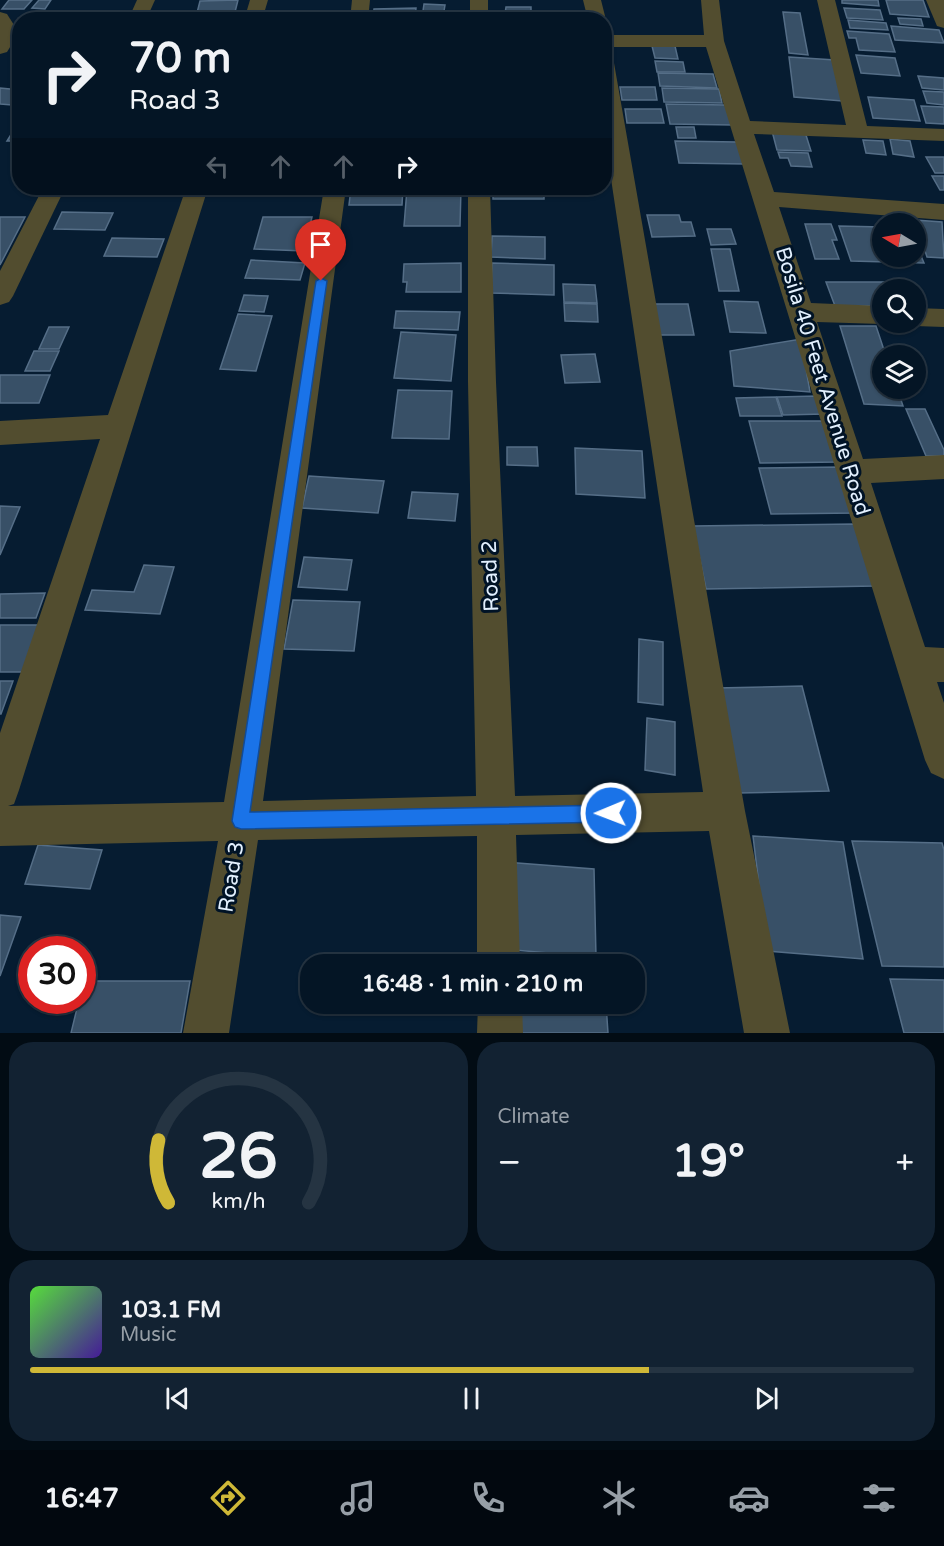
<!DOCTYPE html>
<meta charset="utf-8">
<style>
:root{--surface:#041525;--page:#122232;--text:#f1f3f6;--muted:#979fa7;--line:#253442;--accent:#cfb837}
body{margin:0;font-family:"Varela Round",sans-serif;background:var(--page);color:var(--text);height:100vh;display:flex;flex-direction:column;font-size:22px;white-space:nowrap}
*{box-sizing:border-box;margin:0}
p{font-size:20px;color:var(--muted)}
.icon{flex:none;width:33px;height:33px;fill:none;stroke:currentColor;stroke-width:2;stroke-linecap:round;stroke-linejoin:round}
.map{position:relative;height:1033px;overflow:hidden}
.side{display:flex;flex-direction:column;gap:9px;padding:9px;background:#020c14;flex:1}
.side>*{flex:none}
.banner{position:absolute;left:12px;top:12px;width:600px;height:183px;border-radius:24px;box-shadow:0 2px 4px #0004,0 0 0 2px var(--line);background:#041525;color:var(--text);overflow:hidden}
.needle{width:39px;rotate:280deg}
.fabs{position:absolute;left:872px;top:213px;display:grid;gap:12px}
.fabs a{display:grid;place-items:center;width:54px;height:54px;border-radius:50%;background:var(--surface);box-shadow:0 2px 4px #0004,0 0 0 2px var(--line);font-size:30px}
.speed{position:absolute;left:18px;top:936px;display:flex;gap:12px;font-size:30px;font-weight:700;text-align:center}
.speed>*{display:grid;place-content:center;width:78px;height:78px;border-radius:50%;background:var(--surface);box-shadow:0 2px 4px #0004,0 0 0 2px var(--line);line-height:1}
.speed .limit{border:9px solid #d22;background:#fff;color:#111}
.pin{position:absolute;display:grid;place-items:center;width:51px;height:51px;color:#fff;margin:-62px -26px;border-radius:50% 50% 50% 0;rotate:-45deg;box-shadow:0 0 6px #0007}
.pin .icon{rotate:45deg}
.me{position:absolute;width:66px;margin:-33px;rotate:269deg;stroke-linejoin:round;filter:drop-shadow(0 0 4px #0008)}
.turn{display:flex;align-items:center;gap:21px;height:126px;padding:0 18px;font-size:27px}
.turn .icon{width:78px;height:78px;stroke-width:2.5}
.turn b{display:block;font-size:42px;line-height:51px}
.lanes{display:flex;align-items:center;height:57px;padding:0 18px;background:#0003;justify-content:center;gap:30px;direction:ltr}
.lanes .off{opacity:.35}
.big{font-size:45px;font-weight:700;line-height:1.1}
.side .widget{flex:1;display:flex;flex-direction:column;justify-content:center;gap:9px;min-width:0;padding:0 21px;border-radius:24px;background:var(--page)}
.side .dial{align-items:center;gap:0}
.dial svg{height:156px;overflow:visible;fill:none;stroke:var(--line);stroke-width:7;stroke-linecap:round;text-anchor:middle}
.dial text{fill:var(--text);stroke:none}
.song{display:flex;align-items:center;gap:18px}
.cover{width:72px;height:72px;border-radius:9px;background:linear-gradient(135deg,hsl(110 70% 55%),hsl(260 70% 35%))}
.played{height:6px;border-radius:3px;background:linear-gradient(90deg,var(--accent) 70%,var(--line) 70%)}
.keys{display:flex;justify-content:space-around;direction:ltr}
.heat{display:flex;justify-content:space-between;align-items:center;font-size:33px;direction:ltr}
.side .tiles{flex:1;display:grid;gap:9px;grid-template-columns:1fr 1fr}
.widget:last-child{grid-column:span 2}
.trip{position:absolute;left:300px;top:954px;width:345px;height:60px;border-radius:24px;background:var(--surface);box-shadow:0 2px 4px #0004,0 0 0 2px var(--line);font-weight:700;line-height:60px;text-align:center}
.tabs{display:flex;height:96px;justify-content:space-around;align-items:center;background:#02080f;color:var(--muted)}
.tabs .icon{width:42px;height:42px}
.tabs .current{color:var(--accent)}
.tabs b{font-size:27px;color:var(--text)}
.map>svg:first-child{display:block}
.building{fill:#385067;stroke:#556e87;stroke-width:1.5}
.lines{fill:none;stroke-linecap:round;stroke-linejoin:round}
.minor{fill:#524d2f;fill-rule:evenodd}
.route{fill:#1a73e8;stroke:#114b97;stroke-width:1.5}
.labels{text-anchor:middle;stroke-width:6;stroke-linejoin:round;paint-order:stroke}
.street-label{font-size:21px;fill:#e2f0fe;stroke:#001326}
</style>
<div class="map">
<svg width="944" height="1033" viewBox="0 0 944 1033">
<rect width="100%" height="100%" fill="#061c31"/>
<g class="building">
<polygon points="9,0 32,0 24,9 2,9"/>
<polygon points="39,0 51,0 45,9 32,8"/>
<polygon points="238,0 235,12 197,13 200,1"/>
<polygon points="842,0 878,0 879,6 842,3"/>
<polygon points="886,0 923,0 929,17 890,14"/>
<polygon points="424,4 445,5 444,11 423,11"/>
<polygon points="506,7 531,7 531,14 505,14"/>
<polygon points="416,8 415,20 373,20 374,9"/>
<polygon points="844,8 880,10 883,20 847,18"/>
<polygon points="278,11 323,12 321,20 275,18"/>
<polygon points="68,12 83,12 79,20 64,20"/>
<polygon points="783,12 800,13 808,55 789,53"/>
<rect x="489" y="17" width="38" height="3"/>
<polygon points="898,18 921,19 923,26 900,24"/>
<polygon points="848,20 886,23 888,30 850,28"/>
<polygon points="891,26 939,30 944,43 895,40"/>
<polygon points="847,31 889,34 895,52 859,50 856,38 849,38"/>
<polygon points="652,46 675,46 678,59 655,58"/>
<polygon points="856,55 895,58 900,76 861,73"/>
<polygon points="789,57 835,60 842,101 794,97"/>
<polygon points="655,61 683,62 685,72 657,72"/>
<polygon points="658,73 713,74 717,88 660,86"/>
<polygon points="918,76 944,78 944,90 922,88"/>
<polygon points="620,87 655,87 657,100 622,100"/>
<polygon points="0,88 20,90 20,96 12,105 0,104"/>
<polygon points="662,88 719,89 722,103 664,102"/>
<polygon points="923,91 944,92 944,105 927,103"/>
<polygon points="868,97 914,100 920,121 873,118"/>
<polygon points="666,104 726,105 732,125 670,124"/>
<polygon points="921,106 944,107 944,124 926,123"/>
<polygon points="625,109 661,109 664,123 627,123"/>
<polygon points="20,120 20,141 7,141"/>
<polygon points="676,127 694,127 696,138 678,138"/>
<polygon points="772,131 805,132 811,151 777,150"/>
<polygon points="890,139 910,141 914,157 893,154"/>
<polygon points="863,140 883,141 886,155 866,153"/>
<polygon points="675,141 737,142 744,164 679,163"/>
<polygon points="778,152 808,153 812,167 791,166 788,158 780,158"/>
<polygon points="926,157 944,157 944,173 935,173"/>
<polygon points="932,176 944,176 944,190 940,190"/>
<polygon points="351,188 403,188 402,205 349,205"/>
<rect x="493" y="188" width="51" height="11"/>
<polygon points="407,189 461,189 460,226 404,226"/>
<polygon points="62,212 113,213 105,230 54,229"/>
<polygon points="647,215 679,215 681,222 691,222 695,236 652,237"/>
<polygon points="0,217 25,217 0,265"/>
<polygon points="263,217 312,217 304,251 254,249"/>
<polygon points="915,220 942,222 944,258 927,257"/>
<polygon points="805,224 831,224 837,240 832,240 839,259 815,259"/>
<polygon points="839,226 882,227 882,256 915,256 915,242 924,263 851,261"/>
<polygon points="707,229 731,229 736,244 711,245"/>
<polygon points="492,236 545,237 545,259 491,257"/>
<polygon points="112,238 164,239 157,257 104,256"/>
<polygon points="711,249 730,249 739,291 719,291"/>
<polygon points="251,260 305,263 300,280 245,278"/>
<polygon points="461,263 461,292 406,292 407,282 403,282 404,264"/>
<polygon points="492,263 554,265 554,295 491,293"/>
<polygon points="826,282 894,282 897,290 882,290 882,306 835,306"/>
<polygon points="563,284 595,285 597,303 564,302"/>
<polygon points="244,295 268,296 264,312 239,311"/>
<polygon points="724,301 758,302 766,333 730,332"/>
<polygon points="564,303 597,304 598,322 565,321"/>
<polygon points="654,304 688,304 694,335 659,335"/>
<polygon points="396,311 460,312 458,330 394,328"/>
<polygon points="238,314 272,316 256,371 220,369"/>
<polygon points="840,326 876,326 886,356 882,356 882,388 897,388 903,406 864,404"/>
<polygon points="49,327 69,327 59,349 39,349"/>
<polygon points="401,332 456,335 451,381 394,378"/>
<polygon points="801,339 810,392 734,386 730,351"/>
<polygon points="34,351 59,351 50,371 25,371"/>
<polygon points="595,354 600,382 565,383 561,355"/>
<polygon points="0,375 50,375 39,403 0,403"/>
<polygon points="398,390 452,391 449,439 392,438"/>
<polygon points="817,396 824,414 783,415 777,397"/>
<polygon points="776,397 782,416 740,416 736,398"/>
<polygon points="906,409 925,409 944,450 944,456 926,456"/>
<polygon points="749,421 825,421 839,462 760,463"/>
<polygon points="507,447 537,447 538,466 507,465"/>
<polygon points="575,448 642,451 645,498 576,494"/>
<polygon points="841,467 856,513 771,514 759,468"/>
<polygon points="309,476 384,481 378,513 302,508"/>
<polygon points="412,492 458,494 455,521 408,518"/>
<polygon points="0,506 20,507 0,555"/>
<polygon points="854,524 875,586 706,589 693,526"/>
<polygon points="304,557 352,560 347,590 298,587"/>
<polygon points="144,565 174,567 160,614 85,610 92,590 134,592"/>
<polygon points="45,593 36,618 0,618 0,594"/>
<polygon points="293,600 360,602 354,651 284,649"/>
<polygon points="0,625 41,625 25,672 0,672"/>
<polygon points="639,639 663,642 663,705 638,702"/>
<polygon points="0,681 13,681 1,714 0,714"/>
<polygon points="802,686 829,791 738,793 717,688"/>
<polygon points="647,718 675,722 675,775 645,770"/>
<polygon points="753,836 843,842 863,959 767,951"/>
<polygon points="852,841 942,843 944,850 944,967 882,966"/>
<polygon points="38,845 102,850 90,889 25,884"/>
<polygon points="504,862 594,869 596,957 501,949"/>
<polygon points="0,915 21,917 0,976"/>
<polygon points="890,979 944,980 944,1033 904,1033"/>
<polygon points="84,981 190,981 181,1033 71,1033 79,1000 82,1000"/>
<polygon points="508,1004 606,1004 608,1033 508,1033"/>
</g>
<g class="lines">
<g class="minor">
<polygon points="137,0 155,0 146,20 128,20"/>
<polygon points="250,0 268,0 262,20 244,20"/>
<polygon points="352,0 370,0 368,20 350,20"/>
<rect x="470" y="0" width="18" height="20"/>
<polygon points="583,0 601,0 606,20 604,23 604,20 588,20"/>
<polygon points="701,0 719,0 724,41 750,121 846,125 817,0 835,0 867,126 944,129 944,141 754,134 774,192 944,204 944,220 779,207 811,303 882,306 882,322 888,322 882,324 817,322 863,459 944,455 944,479 871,483 925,647 944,648 944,682 937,682 944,703 944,779 931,773 925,760 706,47 604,47 604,35 704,35"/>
<polygon points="926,0 944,0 944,28 937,26"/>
<polygon points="0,12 7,14 19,33 7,52 0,54"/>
<polygon points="604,57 611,59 614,63 745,811 790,1033 744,1033 709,831 516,835 520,964 477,964 477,836 258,840 229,1033 183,1033 218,841 0,846 0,733 100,439 0,445 0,421 108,415 186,188 208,188 19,790 14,804 8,806 224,802 324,188 346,188 263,801 476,796 468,382 468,188 490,188 496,382 515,796 703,792 604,132"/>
<polygon points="43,188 65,188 13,296 9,302 0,305 0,271"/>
<polygon points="915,308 944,309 944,327 915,326 906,324 915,322"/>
<polygon points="478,1004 522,1004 523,1033 477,1033"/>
</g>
</g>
<polygon class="route" points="321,278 327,281 250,812 611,805 617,807 620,813 617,819 611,822 241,829 235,827 232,821 316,281"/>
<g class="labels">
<g class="street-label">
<text transform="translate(823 381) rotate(73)" y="7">Bosila 40 Feet Avenue Road</text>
<text transform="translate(490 576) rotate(-92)" y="7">Road 2</text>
<text transform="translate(231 877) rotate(-81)" y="7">Road 3</text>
</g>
</g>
</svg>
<div class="fabs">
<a><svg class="needle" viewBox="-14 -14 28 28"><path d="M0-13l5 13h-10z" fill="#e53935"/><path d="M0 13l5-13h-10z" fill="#979fa7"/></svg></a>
<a><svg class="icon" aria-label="search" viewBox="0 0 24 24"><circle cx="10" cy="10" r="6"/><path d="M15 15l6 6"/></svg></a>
<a><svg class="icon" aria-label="layers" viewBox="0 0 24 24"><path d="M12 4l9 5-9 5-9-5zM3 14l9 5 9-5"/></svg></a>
</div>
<div class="speed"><div class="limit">30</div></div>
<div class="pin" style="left:321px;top:281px;background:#d93025"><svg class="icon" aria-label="arrive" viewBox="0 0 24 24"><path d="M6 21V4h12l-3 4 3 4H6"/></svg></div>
<svg class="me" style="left:611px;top:813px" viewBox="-20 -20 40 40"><circle r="17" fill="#1a73e8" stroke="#fff" stroke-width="3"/><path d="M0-11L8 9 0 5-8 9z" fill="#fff"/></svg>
<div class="trip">16:48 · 1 min · 210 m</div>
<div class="banner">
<div class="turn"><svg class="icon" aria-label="right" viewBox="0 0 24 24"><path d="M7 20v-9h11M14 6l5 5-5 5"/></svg><div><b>70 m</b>Road 3</div></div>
<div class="lanes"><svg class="icon off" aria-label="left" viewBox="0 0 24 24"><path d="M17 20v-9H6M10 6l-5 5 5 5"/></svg><svg class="icon off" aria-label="ahead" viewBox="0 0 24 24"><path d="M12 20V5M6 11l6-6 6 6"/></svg><svg class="icon off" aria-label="ahead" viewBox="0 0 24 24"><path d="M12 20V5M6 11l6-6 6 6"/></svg><svg class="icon" aria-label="right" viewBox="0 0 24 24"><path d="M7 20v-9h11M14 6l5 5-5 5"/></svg></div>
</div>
</div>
<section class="side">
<div class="tiles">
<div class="widget dial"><svg viewBox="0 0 100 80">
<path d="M14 69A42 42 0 1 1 86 69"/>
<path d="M14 69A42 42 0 0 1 9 37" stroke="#cfb837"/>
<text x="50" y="56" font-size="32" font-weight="700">26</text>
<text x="50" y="72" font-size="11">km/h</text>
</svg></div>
<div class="widget"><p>Climate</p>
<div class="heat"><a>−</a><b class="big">19°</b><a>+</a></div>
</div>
<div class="widget">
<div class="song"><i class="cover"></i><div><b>103.1 FM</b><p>Music</p></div></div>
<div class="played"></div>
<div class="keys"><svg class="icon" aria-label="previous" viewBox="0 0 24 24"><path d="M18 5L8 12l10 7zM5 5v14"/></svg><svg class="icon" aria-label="pause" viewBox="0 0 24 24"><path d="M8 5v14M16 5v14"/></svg><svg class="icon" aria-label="next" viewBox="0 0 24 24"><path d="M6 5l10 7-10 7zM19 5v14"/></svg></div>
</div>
</div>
</section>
<nav class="tabs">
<b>16:47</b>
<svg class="icon current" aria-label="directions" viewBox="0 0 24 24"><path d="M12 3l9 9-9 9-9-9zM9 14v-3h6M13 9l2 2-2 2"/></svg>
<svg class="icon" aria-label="music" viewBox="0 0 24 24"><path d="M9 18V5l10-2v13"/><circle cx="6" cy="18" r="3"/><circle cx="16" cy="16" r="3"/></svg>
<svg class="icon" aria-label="phone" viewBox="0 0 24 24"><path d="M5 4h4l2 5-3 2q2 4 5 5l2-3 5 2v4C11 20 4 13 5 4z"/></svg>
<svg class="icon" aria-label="climate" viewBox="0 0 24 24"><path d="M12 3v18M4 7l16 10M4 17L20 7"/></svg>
<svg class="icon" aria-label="car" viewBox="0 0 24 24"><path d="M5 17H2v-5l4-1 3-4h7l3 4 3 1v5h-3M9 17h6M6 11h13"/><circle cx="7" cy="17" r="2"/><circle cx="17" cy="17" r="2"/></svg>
<svg class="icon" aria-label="filters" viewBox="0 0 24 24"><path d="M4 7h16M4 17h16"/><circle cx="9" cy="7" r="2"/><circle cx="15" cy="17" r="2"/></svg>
</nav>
